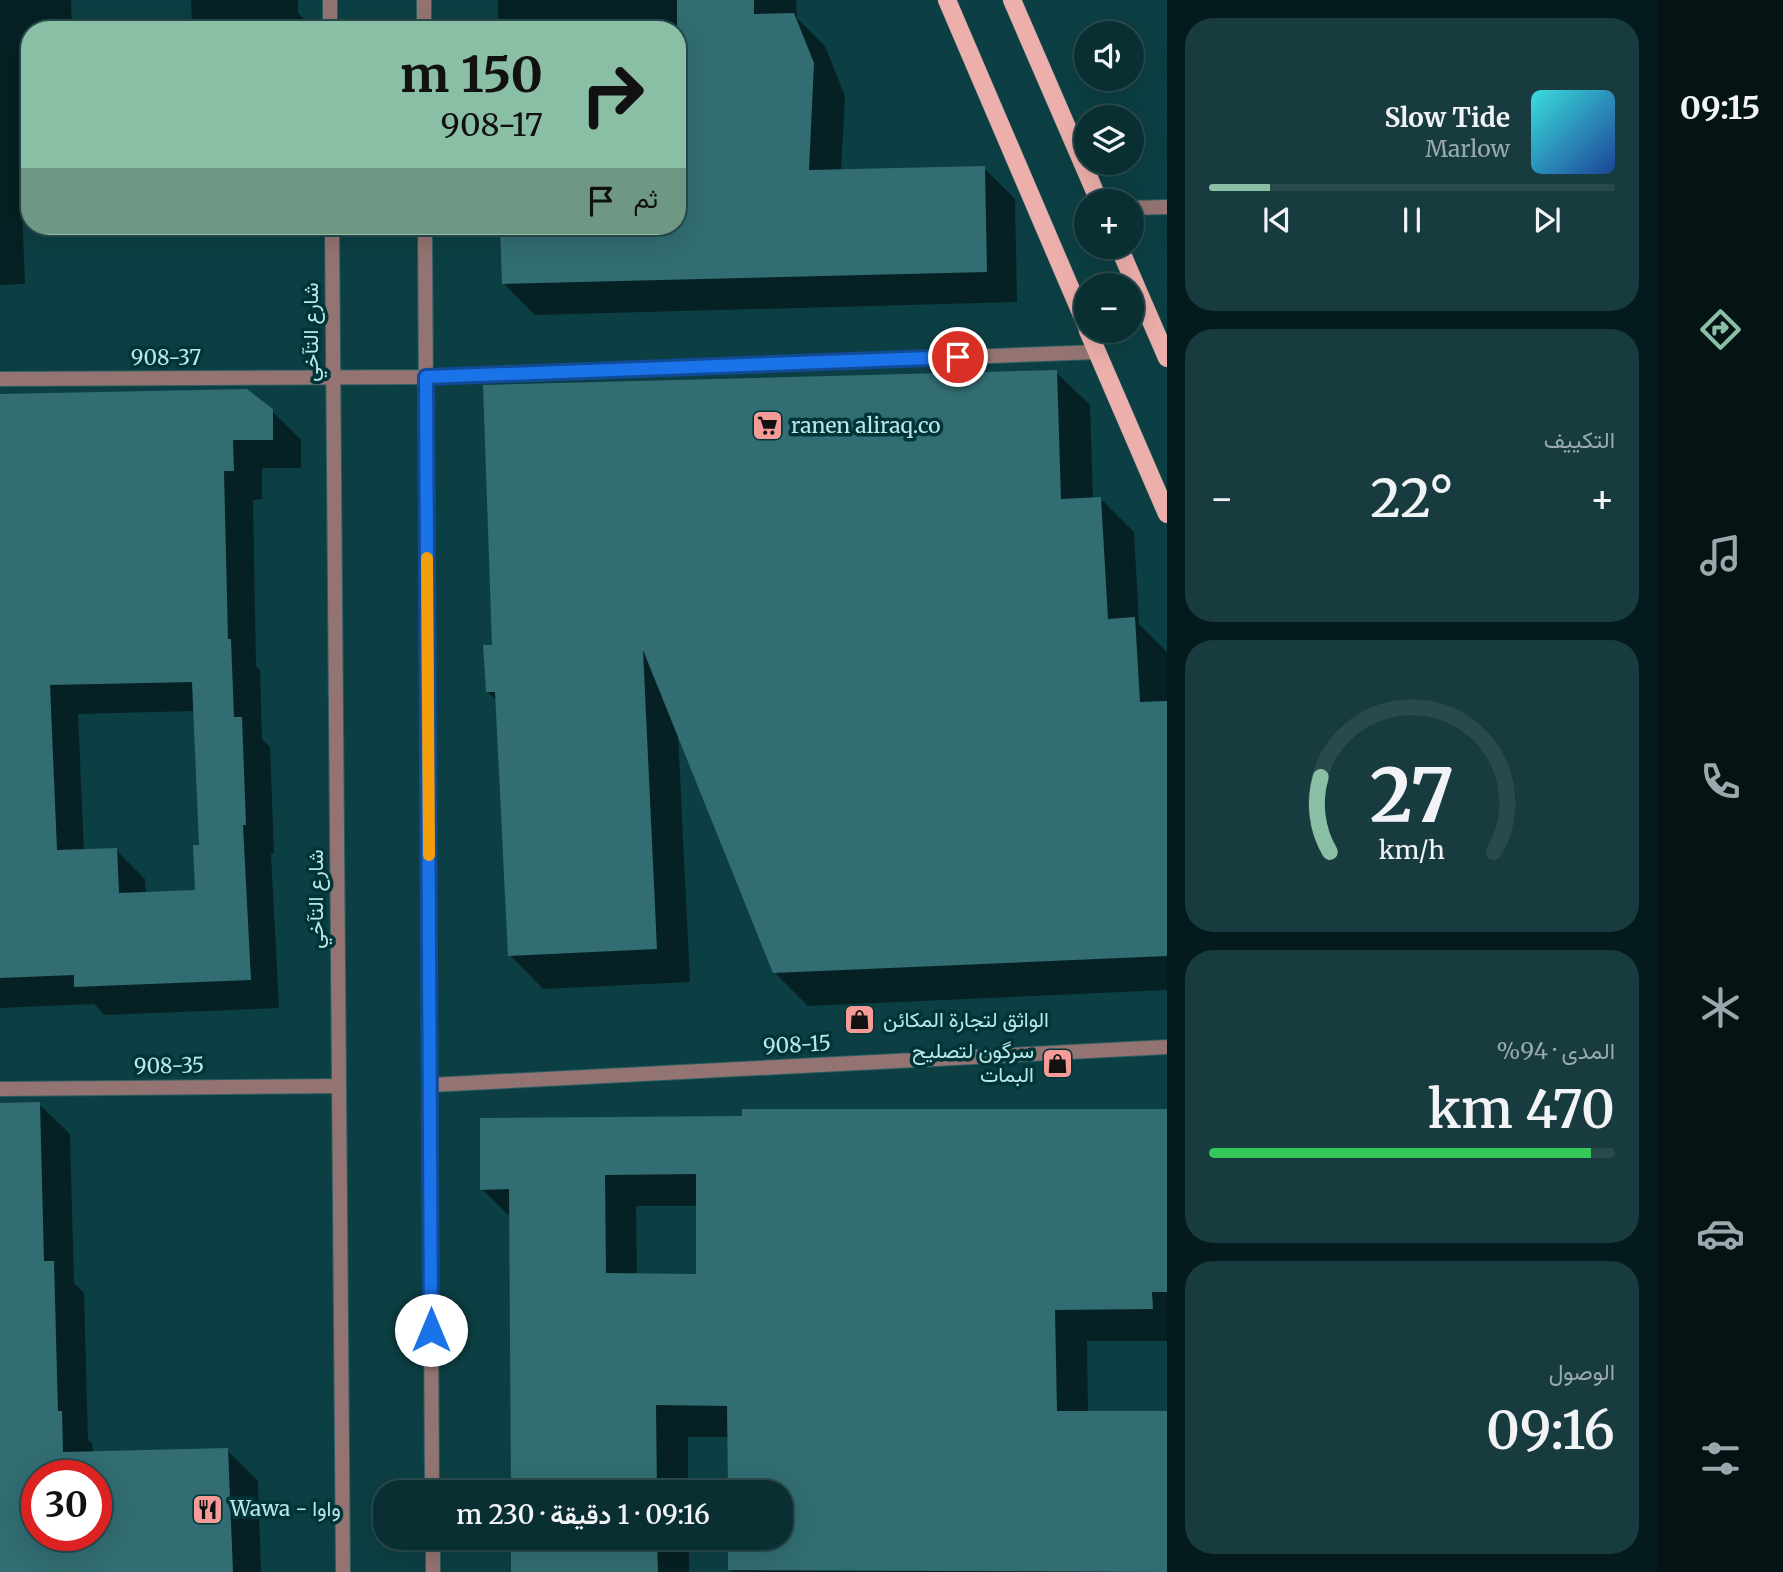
<!DOCTYPE html>
<html lang="ar">
<meta charset="utf-8">
<style>
:root{--surface:#092f32;--page:#173b3e;--text:#f1f3f6;--muted:#99a9ac;--line:#294a4d;--accent:#8abfa5}
body{margin:0;font-family:Merriweather,Vazirmatn,serif;background:var(--page);color:var(--text);direction:rtl;height:100vh;display:flex;flex-direction:column;font-size:26px;white-space:nowrap}
*{box-sizing:border-box;margin:0}
p{font-size:23px;color:var(--muted)}
.icon{flex:none;width:38px;height:38px;fill:none;stroke:currentColor;stroke-width:2;stroke-linecap:round;stroke-linejoin:round}
.map{position:relative;flex:1;overflow:hidden;direction:ltr}
.side{display:flex;flex-direction:column;gap:18px;padding:18px;background:#051a1c;width:490px}
.side>*{flex:none}
.top-card{position:absolute;left:21px;top:21px;width:665px;height:214px;border-radius:28px;box-shadow:0 7px 28px #0002,0 0 0 2px var(--line);direction:rtl;background:#8abfa5;color:#111;overflow:hidden}
.tools{position:absolute;left:1074px;top:21px;display:grid;gap:14px}
.tools a{display:grid;place-items:center;width:70px;height:70px;border-radius:50%;background:var(--surface);box-shadow:0 7px 28px #0002,0 0 0 2px var(--line);font-size:35px}
.speed{position:absolute;left:21px;top:1460px;display:flex;gap:14px;font-size:35px;font-weight:700;text-align:center}
.speed>*{display:grid;place-content:center;width:91px;height:91px;border-radius:50%;background:var(--surface);box-shadow:0 7px 28px #0002,0 0 0 2px var(--line);line-height:1}
.speed .limit{border:10px solid #d22;background:#fff;color:#111}
.pin{position:absolute;display:grid;place-items:center;width:60px;height:60px;color:#fff;margin:-30px;border:4px solid #fff;border-radius:50%;box-shadow:0 2px 7px #0007}
.me{position:absolute;width:77px;margin:-38px;rotate:0deg;stroke-linejoin:round;filter:drop-shadow(0 0 5px #0008)}
.turn{display:flex;align-items:center;gap:24px;height:147px;padding:0 28px;font-size:32px}
.turn .icon{width:91px;height:91px;stroke-width:2.5}
.turn b{display:block;font-size:49px;line-height:60px}
.then{display:flex;align-items:center;height:66px;padding:0 28px;background:#0003;gap:14px;font-size:26px}
.big{font-size:52px;font-weight:600;line-height:1.1}
.side .widget{flex:1;display:flex;flex-direction:column;justify-content:center;gap:10px;min-width:0;padding:0 24px;border-radius:28px;background:var(--page)}
.side .dial{align-items:center;gap:0}
.dial svg{height:182px;overflow:visible;fill:none;stroke:var(--line);stroke-width:7;stroke-linecap:round;text-anchor:middle}
.dial text{fill:var(--text);stroke:none}
.song{display:flex;align-items:center;gap:21px}
.cover{width:84px;height:84px;border-radius:10px;background:linear-gradient(135deg,hsl(180 70% 55%),hsl(220 70% 35%))}
.played{height:7px;border-radius:4px;background:linear-gradient(90deg,var(--accent) 15%,var(--line) 15%)}
.keys{display:flex;justify-content:space-around;direction:ltr}
.heat{display:flex;justify-content:space-between;align-items:center;font-size:38px;direction:ltr}
.charge{height:10px;border-radius:5px;background:linear-gradient(90deg,#34c759 94%,var(--line) 0)}
.trip{position:absolute;left:373px;top:1480px;width:420px;height:70px;border-radius:28px;background:var(--surface);box-shadow:0 7px 28px #0002,0 0 0 2px var(--line);font-weight:600;line-height:70px;text-align:center;direction:rtl}
main{display:flex;flex:1;min-height:0}
.tabs{display:flex;flex-direction:column;width:126px;justify-content:space-around;align-items:center;background:#041314;color:var(--muted)}
.tabs .icon{width:49px;height:49px}
.tabs .current{color:var(--accent)}
.tabs b{font-size:32px;color:var(--text)}
.map>svg:first-child{display:block}
.shadow{fill:#0007;fill-rule:evenodd}
.building{fill:#316d72;fill-rule:evenodd}
.lines{fill:none;stroke-linecap:round;stroke-linejoin:round}
.street-casing{stroke:#2c5d61;stroke-width:16}
.primary-casing{stroke:#2c5d61;stroke-width:19}
.street{stroke:#937472;stroke-width:14}
.primary{stroke:#edafac;stroke-width:18}
.route-casing{stroke:#114b97;stroke-width:18}
.route{stroke:#1a73e8;stroke-width:12}
.slow{stroke:#f59e0b;stroke-width:12}
.labels{text-anchor:middle;stroke-width:7;stroke-linejoin:round;paint-order:stroke}
.street-label{font-size:21px;fill:#bde6e9;stroke:#003538}
.poi-label{font-size:21px;fill:#bde6e9;stroke:#003538;text-anchor:start}
</style>
<main>
<nav class="tabs">
<b>09:15</b>
<svg class="icon current" aria-label="directions" viewBox="0 0 24 24"><path d="M12 3l9 9-9 9-9-9zM9 14v-3h6M13 9l2 2-2 2"/></svg>
<svg class="icon" aria-label="music" viewBox="0 0 24 24"><path d="M9 18V5l10-2v13"/><circle cx="6" cy="18" r="3"/><circle cx="16" cy="16" r="3"/></svg>
<svg class="icon" aria-label="phone" viewBox="0 0 24 24"><path d="M5 4h4l2 5-3 2q2 4 5 5l2-3 5 2v4C11 20 4 13 5 4z"/></svg>
<svg class="icon" aria-label="climate" viewBox="0 0 24 24"><path d="M12 3v18M4 7l16 10M4 17L20 7"/></svg>
<svg class="icon" aria-label="car" viewBox="0 0 24 24"><path d="M5 17H2v-5l4-1 3-4h7l3 4 3 1v5h-3M9 17h6M6 11h13"/><circle cx="7" cy="17" r="2"/><circle cx="17" cy="17" r="2"/></svg>
<svg class="icon" aria-label="filters" viewBox="0 0 24 24"><path d="M4 7h16M4 17h16"/><circle cx="9" cy="7" r="2"/><circle cx="15" cy="17" r="2"/></svg>
</nav>
<section class="side">
<div class="widget">
<div class="song"><i class="cover"></i><div><b>Slow Tide</b><p>Marlow</p></div></div>
<div class="played"></div>
<div class="keys"><svg class="icon" aria-label="previous" viewBox="0 0 24 24"><path d="M18 5L8 12l10 7zM5 5v14"/></svg><svg class="icon" aria-label="pause" viewBox="0 0 24 24"><path d="M8 5v14M16 5v14"/></svg><svg class="icon" aria-label="next" viewBox="0 0 24 24"><path d="M6 5l10 7-10 7zM19 5v14"/></svg></div>
</div>
<div class="widget"><p>التكييف</p>
<div class="heat"><a>−</a><b class="big">22°</b><a>+</a></div>
</div>
<div class="widget dial"><svg viewBox="0 0 100 80">
<path d="M14 69A42 42 0 1 1 86 69"/>
<path d="M14 69A42 42 0 0 1 10 36" stroke="#8abfa5"/>
<text x="50" y="56" font-size="32" font-weight="700">27</text>
<text x="50" y="72" font-size="11">km/h</text>
</svg></div>
<div class="widget"><p>المدى · 94%</p><b class="big">470 km</b><div class="charge"></div></div>
<div class="widget"><p>الوصول</p><b class="big">09:16</b></div>
</section>
<div class="map">
<svg width="1167" height="1572" viewBox="0 0 1167 1572">
<rect width="100%" height="100%" fill="#0c3f43"/>
<g class="shadow">
<polygon points="0,0 71,0 72,30 192,26 191,0 298,0 298,13 315,30 30,30 30,183 21,183 25,284 0,285"/>
<polygon points="498,0 796,0 797,18 825,46 845,96 841,171 984,168 1015,199 1017,302 535,315 504,284 502,226 677,226 677,30 496,30 496,22 498,22"/>
<polygon points="1056,372 1090,405 1093,499 1101,499 1134,532 1139,624 1167,652 1167,990 808,1006 774,972 678,734 690,982 543,989 510,955 497,701 487,692 494,646"/>
<path d="M0 396 271 410 301 440V468H262V499L253 500 256 666 260 670 262 739 270 747 274 853 271 854 279 1008 105 1015 94 1004 0 1008ZM195 711 200 847 197 891 146 893 145 879 116 850 84 851 78 714Z"/>
<path d="M39 1104 70 1134 74 1283 84 1293 88 1440 92 1443 93 1453 227 1450 258 1481 261 1572H0V1105ZM37 1475H96V1535H37Z"/>
<path d="M1167 1110V1341H1087L1088 1413H1167V1572H733L730 1570 780 1538V1493L729 1437H688V1493H512L511 1218 482 1189ZM636 1206H698V1276L637 1275Z"/>
<rect x="513" y="1538" width="176" height="34"/>
</g>
<g class="building">
<polygon points="677,0 754,0 754,14 794,13 814,63 809,170 985,166 987,272 502,284 500,226 677,226"/>
<polygon points="1057,370 1061,499 1101,497 1108,619 1135,617 1140,702 1167,701 1167,956 773,973 643,650 657,949 508,956 495,692 486,692 483,645 492,645 483,385"/>
<path d="M247 389 273 409V440H233L234 471H224L228 639H231L234 717H242L246 825H243L251 980 74 987V975L0 978V394ZM192 682 199 845H193L195 890 119 893 117 848 57 850 50 685Z"/>
<path d="M40 1102 44 1261H54L58 1411H62L63 1452 228 1448 233 1572H0V1103ZM37 1475H96V1535H37Z"/>
<path d="M742 1109H1167V1292H1152L1153 1309 1055 1310 1057 1411H1167V1572L728 1570V1538H780V1493H728L727 1406 656 1405 657 1493H511L509 1189 480 1190V1118L742 1116ZM696 1174V1274L606 1273 605 1175Z"/>
<polygon points="511,1538 657,1538 658,1572 511,1572"/>
</g>
<g class="lines">
<defs>
<g id="street">
<polyline points="330,0 330,30"/>
<polyline points="424,0 424,30"/>
<polyline points="1132,208 1167,207"/>
<polyline points="332,226 343,1572"/>
<polyline points="425,226 432,1493"/>
<polyline points="0,379 426,377 1098,352"/>
<polyline points="430,1085 1167,1047"/>
<polyline points="0,1089 339,1086"/>
<polyline points="433,1538 433,1572"/>
</g>
<g id="primary">
<polyline points="947,0 1087,327"/>
<polyline points="1012,0 1099,201"/>
<polyline points="1119,247 1167,358"/>
<polyline points="1088,331 1167,514"/>
</g>
</defs>
<use href="#street" class="street-casing"/>
<use href="#primary" class="primary-casing"/>
<use href="#street" class="street"/>
<use href="#primary" class="primary"/>
</g>
<g class="lines">
<defs>
<polyline id="route" points="431,1330 426,377 958,357"/>
</defs>
<use href="#route" class="route-casing"/>
<use href="#route" class="route"/>
<polyline class="slow" points="427,558 429,855"/>
</g>
<defs>
<symbol id="supermarket-square" viewBox="-11 -11 22 22"><rect x="-9" y="-9" width="18" height="18" rx="4" fill="#f59b98" stroke="#003538"/><path d="M-6-5.5h2.5l.6 2H6L4.5 2H-2.5L-4.4-4H-6ZM-1.5 3.2a1.3 1.3 0 1 0 .1 0ZM3 3.2a1.3 1.3 0 1 0 .1 0Z" fill="#111"/></symbol>
<symbol id="shop-square" viewBox="-11 -11 22 22"><rect x="-9" y="-9" width="18" height="18" rx="4" fill="#f59b98" stroke="#003538"/><path d="M-5-2.5h2.3a2.7 3.5 0 0 1 5.4 0H5L5.5 6h-11ZM-1.5-2.5h3a1.5 2.3 0 0 0-3 0Z" fill="#111"/></symbol>
<symbol id="restaurant-square" viewBox="-11 -11 22 22"><rect x="-9" y="-9" width="18" height="18" rx="4" fill="#f59b98" stroke="#003538"/><path d="M-5-6h1v4h1v-4h1v4h1v-4h1v5L-1.5 .5V6h-2V.5L-5-1ZM5-6V6H3V1.5H1.5Q1.5-4 5-6Z" fill="#111"/></symbol>
</defs>
<g fill-rule="evenodd">
<use href="#supermarket-square" x="750" y="408" width="35" height="35"/>
<use href="#shop-square" x="842" y="1002" width="35" height="35"/>
<use href="#shop-square" x="1040" y="1046" width="35" height="35"/>
<use href="#restaurant-square" x="190" y="1492" width="35" height="35"/>
</g>
<g class="labels">
<g class="street-label">
<text transform="translate(311 332) rotate(-90)" y="7">شارع التآخي</text>
<text x="166" y="365">908-37</text>
<text transform="translate(316 899) rotate(-90)" y="7">شارع التآخي</text>
<text transform="translate(797 1045) rotate(-3)" y="7">908-15</text>
<text transform="translate(169 1066) rotate(-1)" y="7">908-35</text>
</g>
<g class="poi-label">
<text x="791" y="433">ranen aliraq.co</text>
<text x="883" y="1027">الواثق لتجارة المكائن</text>
<text x="1034" y="1058" text-anchor="end">سرگون لتصليح<tspan x="1034" dy="24">البمات</tspan></text>
<text x="230" y="1516">Wawa - واوا</text>
</g>
</g>
</svg>
<div class="tools">
<a><svg class="icon" aria-label="sound" viewBox="0 0 24 24"><path d="M4 9h4l5-4v14l-5-4H4zM17 9q2 3 0 6"/></svg></a>
<a><svg class="icon" aria-label="layers" viewBox="0 0 24 24"><path d="M12 4l9 5-9 5-9-5zM3 14l9 5 9-5"/></svg></a>
<a>+</a>
<a>−</a>
</div>
<div class="speed"><div class="limit">30</div></div>
<div class="pin" style="left:958px;top:357px;background:#d93025"><svg class="icon" aria-label="arrive" viewBox="0 0 24 24"><path d="M6 21V4h12l-3 4 3 4H6"/></svg></div>
<svg class="me" style="left:431px;top:1330px" viewBox="-20 -20 40 40"><circle r="19" fill="#fff"/><path d="M0-13L10 11 0 6-10 11z" fill="#1a73e8"/></svg>
<div class="trip">09:16 · 1 دقيقة · 230 m</div>
<div class="top-card">
<div class="turn"><svg class="icon" aria-label="right" viewBox="0 0 24 24"><path d="M7 20v-9h11M14 6l5 5-5 5"/></svg><div><b>150 m</b>908-17</div></div>
<div class="then">ثم<svg class="icon" aria-label="arrive" viewBox="0 0 24 24"><path d="M6 21V4h12l-3 4 3 4H6"/></svg></div>
</div>
</div>
</main>
